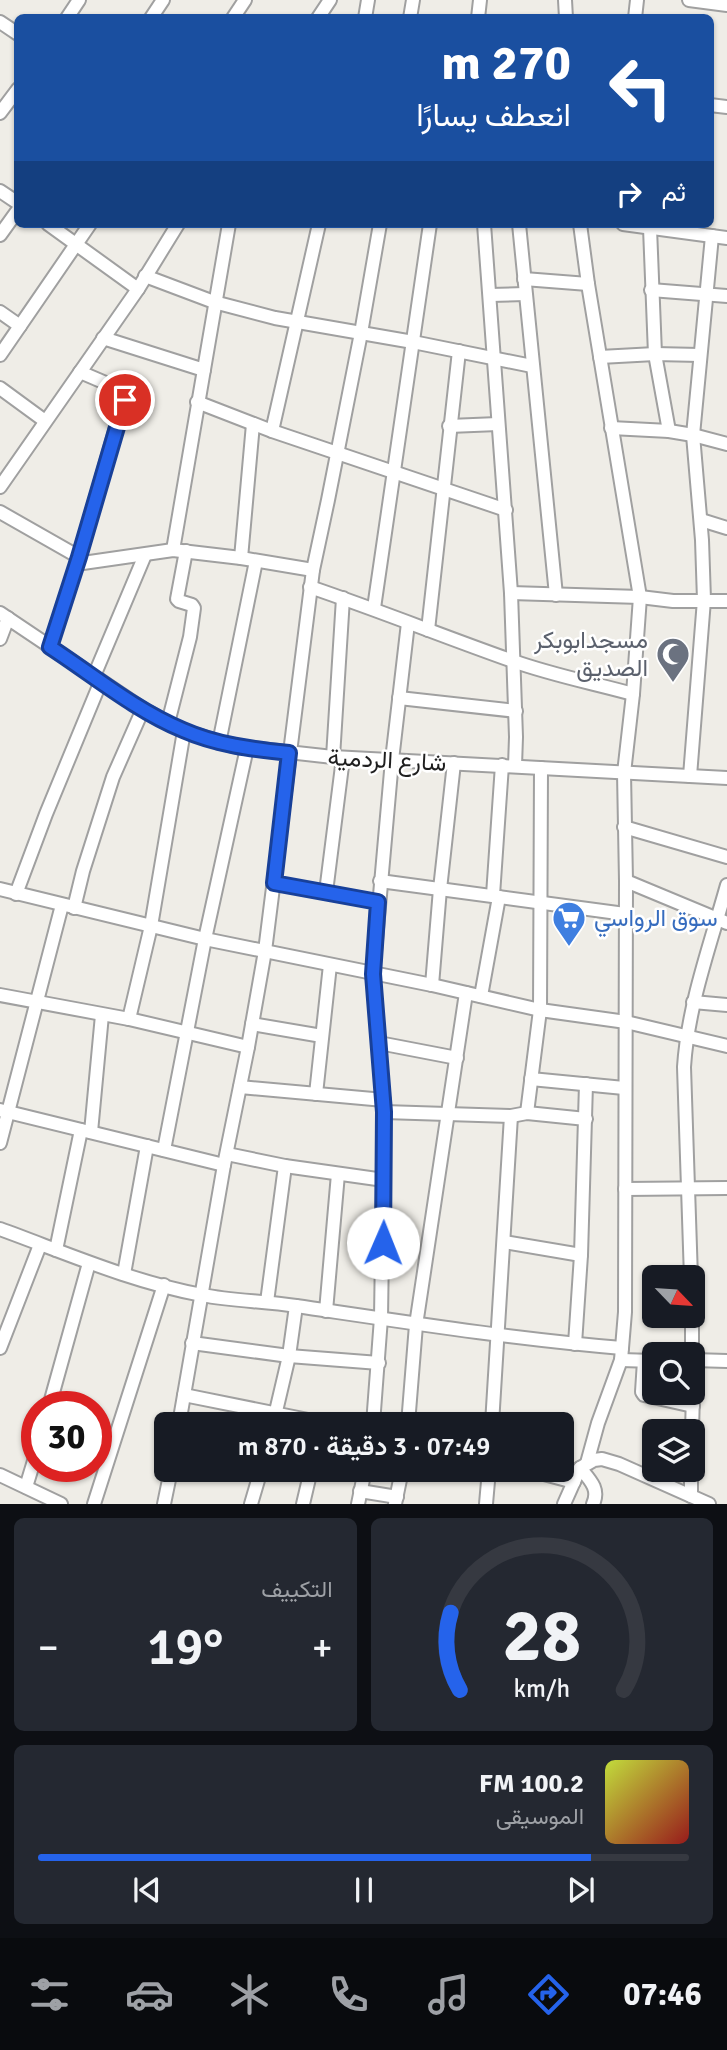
<!DOCTYPE html>
<html lang="ar">
<meta charset="utf-8">
<style>
:root{--surface:#171b24;--page:#242831;--text:#f1f3f6;--muted:#9ea1a6;--line:#363941;--accent:#2563eb}
body{margin:0;font-family:Signika,Vazirmatn,sans-serif;background:var(--page);color:var(--text);direction:rtl;height:100vh;display:flex;flex-direction:column;font-size:26px;white-space:nowrap}
*{box-sizing:border-box;margin:0}
p{font-size:23px;color:var(--muted)}
.icon{flex:none;width:38px;height:38px;fill:none;stroke:currentColor;stroke-width:2;stroke-linecap:round;stroke-linejoin:round}
.map{position:relative;height:1504px;overflow:hidden;direction:ltr}
.panel{display:flex;flex-direction:column;gap:14px;padding:14px;background:#0d0f14;flex:1}
.panel>*{flex:none}
.hud{position:absolute;left:14px;top:14px;width:700px;height:214px;border-radius:10px;box-shadow:0 2px 5px #0004;direction:rtl;background:#1a4fa0;color:#fff;overflow:hidden}
.needle{width:46px;rotate:115deg}
.buttons{position:absolute;left:642px;top:1265px;display:grid;gap:14px}
.buttons a{display:grid;place-items:center;width:63px;height:63px;border-radius:10px;background:var(--surface);box-shadow:0 2px 5px #0004;font-size:35px}
.speed{position:absolute;left:21px;top:1391px;display:flex;gap:14px;font-size:35px;font-weight:700;text-align:center}
.speed>*{display:grid;place-content:center;width:91px;height:91px;border-radius:50%;background:var(--surface);box-shadow:0 2px 5px #0004;line-height:1}
.speed .limit{border:10px solid #d22;background:#fff;color:#111}
.pin{position:absolute;display:grid;place-items:center;width:60px;height:60px;color:#fff;margin:-30px;border:4px solid #fff;border-radius:50%;box-shadow:0 2px 7px #0007}
.me{position:absolute;width:77px;margin:-38px;rotate:1deg;stroke-linejoin:round;filter:drop-shadow(0 0 5px #0008)}
.turn{display:flex;align-items:center;gap:24px;height:147px;padding:0 28px;font-size:32px}
.turn .icon{width:91px;height:91px;stroke-width:2.5}
.turn b{display:block;font-size:49px;line-height:60px}
.then{display:flex;align-items:center;height:66px;padding:0 28px;background:#0003;gap:14px;font-size:26px}
.big{font-size:52px;font-weight:600;line-height:1.1}
.panel .widget{flex:1;display:flex;flex-direction:column;justify-content:center;gap:10px;min-width:0;padding:0 24px;border-radius:10px;background:var(--page)}
.panel .dial{align-items:center;gap:0}
.dial svg{height:182px;overflow:visible;fill:none;stroke:var(--line);stroke-width:7;stroke-linecap:round;text-anchor:middle}
.dial text{fill:var(--text);stroke:none}
.song{display:flex;align-items:center;gap:21px}
.cover{width:84px;height:84px;border-radius:10px;background:linear-gradient(135deg,hsl(70 70% 55%),hsl(0 70% 35%))}
.played{height:7px;border-radius:4px;background:linear-gradient(90deg,var(--accent) 85%,var(--line) 85%)}
.keys{display:flex;justify-content:space-around;direction:ltr}
.heat{display:flex;justify-content:space-between;align-items:center;font-size:38px;direction:ltr}
.panel .tiles{flex:1;display:grid;gap:14px;grid-template-columns:1fr 1fr}
.widget:last-child{grid-column:span 2}
.trip{position:absolute;left:154px;top:1412px;width:420px;height:70px;border-radius:10px;background:var(--surface);box-shadow:0 2px 5px #0004;font-weight:600;line-height:70px;text-align:center;direction:rtl}
.tab-bar{display:flex;height:112px;justify-content:space-around;align-items:center;background:#090b0e;color:var(--muted)}
.tab-bar .icon{width:49px;height:49px}
.tab-bar .selected{color:var(--accent)}
.tab-bar b{font-size:32px;color:var(--text)}
.map>svg:first-child{display:block}
.lines{fill:none;stroke-linecap:round;stroke-linejoin:round}
.minor-casing{stroke:#a0a0a0;stroke-width:16}
.minor{stroke:#fff;stroke-width:12}
.route-casing{stroke:#184099;stroke-width:18}
.route{stroke:#2563eb;stroke-width:12}
.labels{text-anchor:middle;stroke-width:5;stroke-linejoin:round;paint-order:stroke}
.worship-label{font-size:24px;fill:#5b616d;stroke:#fff;text-anchor:end}
.street-label{font-size:24px;fill:#1f1f1f;stroke:#fff}
.shop-label{font-size:24px;fill:#366cbe;stroke:#fff;text-anchor:start}
</style>
<div class="map">
<svg width="727" height="1504" viewBox="0 0 727 1504">
<rect width="100%" height="100%" fill="#efede7"/>
<g class="lines">
<defs>
<g id="minor">
<polyline points="565,0 566,18"/>
<polyline points="689,0 727,5"/>
<polyline points="67,18 79,0"/>
<polyline points="151,18 163,0"/>
<polyline points="233,18 245,0"/>
<polyline points="318,18 330,0"/>
<polyline points="365,18 368,0"/>
<polyline points="410,18 413,0"/>
<polyline points="478,18 480,0"/>
<polyline points="635,18 637,0"/>
<polyline points="0,22 18,34"/>
<polyline points="710,105 727,107"/>
<polyline points="0,113 18,89"/>
<polyline points="0,191 18,203"/>
<polyline points="48,224 138,289"/>
<polyline points="484,224 511,593 516,737 515,766"/>
<polyline points="519,224 556,595"/>
<polyline points="580,224 588,284 640,597 633,694 624,773 626,881 625,1312 621,1360 598,1423 587,1463"/>
<polyline points="623,224 727,238"/>
<polyline points="650,228 655,354 669,431"/>
<polyline points="0,235 18,210"/>
<polyline points="145,276 214,302 275,318 413,342 532,366"/>
<polyline points="524,279 588,284"/>
<polyline points="651,290 727,296"/>
<polyline points="490,295 525,294"/>
<polyline points="0,312 20,326"/>
<polyline points="103,338 204,370"/>
<polyline points="0,355 90,224"/>
<polyline points="600,357 655,354 700,355"/>
<polyline points="0,388 45,421"/>
<polyline points="197,402 272,431 506,510"/>
<polyline points="449,426 498,424"/>
<polyline points="611,428 669,431 693,435 727,444"/>
<polyline points="272,431 319,224"/>
<polyline points="0,487 138,289 178,224"/>
<polyline points="0,512 79,557"/>
<polyline points="701,520 727,528"/>
<polyline points="173,550 229,224"/>
<polyline points="241,558 253,424"/>
<polyline points="76,564 173,550 241,558 313,570"/>
<path d="M310 587C378 610 445 637 513 661 552 675 593 683 633 694"/>
<polyline points="511,593 640,597 673,601 727,601"/>
<polyline points="374,608 430,224"/>
<polyline points="0,613 143,709 184,731 233,746 333,757 727,778"/>
<polyline points="428,630 459,351"/>
<polyline points="0,639 8,618"/>
<polyline points="50,647 79,557 125,396 122,390 80,372"/>
<polyline points="94,676 145,555"/>
<polyline points="399,698 516,711"/>
<polyline points="168,723 190,637 194,608 192,605 179,601 177,599 186,551"/>
<polyline points="219,743 256,561"/>
<polyline points="333,757 343,598"/>
<polyline points="690,776 704,600 702,540 693,435 712,236"/>
<polyline points="624,827 727,857"/>
<polyline points="380,881 625,914"/>
<polyline points="626,881 727,923"/>
<polyline points="274,883 378,902"/>
<polyline points="0,889 205,939 432,985 540,1010 626,1022 727,1046"/>
<polyline points="326,892 343,758"/>
<polyline points="16,894 46,814 101,681"/>
<polyline points="493,895 502,765"/>
<polyline points="74,908 83,871 113,777 143,709"/>
<polyline points="432,985 440,889 454,763"/>
<polyline points="0,995 129,1019 248,1047"/>
<polyline points="481,996 499,897"/>
<polyline points="693,1002 727,1005"/>
<polyline points="129,1019 151,926 184,731"/>
<polyline points="252,1024 322,1036"/>
<polyline points="379,1043 457,1058"/>
<polyline points="531,1079 624,1088"/>
<polyline points="240,1087 384,1100"/>
<polyline points="316,1094 330,965"/>
<polyline points="0,1110 224,1165"/>
<polyline points="384,1112 511,1116 527,1113 586,1119"/>
<polyline points="527,1113 540,1010 541,768"/>
<polyline points="91,1132 102,1015"/>
<polyline points="0,1143 62,905"/>
<polyline points="164,1150 205,939 247,748"/>
<polyline points="227,1154 285,1166 384,1180"/>
<polyline points="625,1189 727,1188"/>
<path d="M0 1229C66 1253 132 1282 202 1295 233 1301 265 1301 296 1306 405 1322 513 1339 622 1348"/>
<polyline points="504,1242 581,1255"/>
<polyline points="56,1250 81,1130"/>
<polyline points="124,1274 147,1146"/>
<path d="M691 1278 684 1067C688 1005 710 946 727 885"/>
<polyline points="267,1302 285,1166"/>
<polyline points="326,1311 338,1174"/>
<polyline points="692,1316 692,1354"/>
<polyline points="192,1343 289,1356 379,1363"/>
<polyline points="575,1344 581,1255 586,1084"/>
<polyline points="0,1348 40,1245"/>
<polyline points="621,1360 654,1361"/>
<polyline points="693,1360 727,1361"/>
<polyline points="644,1361 642,1392 644,1395 693,1406"/>
<polyline points="184,1395 328,1424"/>
<polyline points="49,1407 89,1263"/>
<polyline points="179,1424 224,1165 248,1047 265,951 313,570 328,500 361,333 380,224"/>
<polyline points="273,1424 289,1356 296,1306"/>
<polyline points="373,1424 381,1318 384,1112 373,974 392,760 408,623"/>
<polyline points="408,1424 416,1325 466,993"/>
<polyline points="492,1424 511,1116"/>
<polyline points="692,1432 693,1393"/>
<path d="M580 1468C590 1480 600 1489 593 1504"/>
<polyline points="529,1470 574,1482"/>
<polyline points="0,1475 61,1504"/>
<polyline points="26,1487 37,1451"/>
<polyline points="360,1491 397,1497"/>
<polyline points="691,1496 691,1470"/>
<polyline points="94,1504 164,1285"/>
<polyline points="164,1504 171,1470"/>
<polyline points="251,1504 261,1470"/>
<polyline points="303,1504 311,1470"/>
<polyline points="358,1504 365,1470"/>
<polyline points="395,1504 402,1470"/>
<polyline points="486,1504 489,1470"/>
<polyline points="564,1504 580,1468 594,1460 602,1459 619,1464 709,1504"/>
</g>
</defs>
<use href="#minor" class="minor-casing"/>
<use href="#minor" class="minor"/>
</g>
<g class="lines">
<defs>
<path id="route" d="M125 400 79 557 50 647C93 675 135 710 183 730 217 745 252 749 289 753L274 883 378 902 373 974 384 1112 383 1243"/>
</defs>
<use href="#route" class="route-casing"/>
<use href="#route" class="route"/>
</g>
<defs>
<symbol id="mosque-pin" viewBox="-11 -11 22 30"><path d="M0 17L-7.5 6A9.5 9.5 0 1 1 7.5 6Z" fill="#6b7280" stroke="#fff"/><path d="M3.5-4.9A6 6 0 1 0 3.5 4.9A5 5 0 1 1 3.5-4.9Z" fill="#fff"/></symbol>
<symbol id="supermarket-pin" viewBox="-11 -11 22 30"><path d="M0 17L-7.5 6A9.5 9.5 0 1 1 7.5 6Z" fill="#3f7fe0" stroke="#fff"/><path d="M-6-5.5h2.5l.6 2H6L4.5 2H-2.5L-4.4-4H-6ZM-1.5 3.2a1.3 1.3 0 1 0 .1 0ZM3 3.2a1.3 1.3 0 1 0 .1 0Z" fill="#fff"/></symbol>
</defs>
<g fill-rule="evenodd">
<use href="#mosque-pin" x="654" y="635" width="38" height="52"/>
<use href="#supermarket-pin" x="550" y="899" width="38" height="52"/>
</g>
<g class="labels">
<g class="worship-label">
<text x="648" y="648">مسجدابوبكر<tspan x="648" dy="28">الصديق</tspan></text>
</g>
<g class="street-label">
<text transform="translate(387 760) rotate(3)" y="8">شارع الردمية</text>
</g>
<g class="shop-label">
<text x="594" y="926">سوق الرواسي</text>
</g>
</g>
</svg>
<div class="buttons">
<a><svg class="needle" viewBox="-14 -14 28 28"><path d="M0-13l5 13h-10z" fill="#e53935"/><path d="M0 13l5-13h-10z" fill="#9ea1a6"/></svg></a>
<a><svg class="icon" aria-label="search" viewBox="0 0 24 24"><circle cx="10" cy="10" r="6"/><path d="M15 15l6 6"/></svg></a>
<a><svg class="icon" aria-label="layers" viewBox="0 0 24 24"><path d="M12 4l9 5-9 5-9-5zM3 14l9 5 9-5"/></svg></a>
</div>
<div class="speed"><div class="limit">30</div></div>
<div class="pin" style="left:125px;top:400px;background:#d93025"><svg class="icon" aria-label="arrive" viewBox="0 0 24 24"><path d="M6 21V4h12l-3 4 3 4H6"/></svg></div>
<svg class="me" style="left:383px;top:1243px" viewBox="-20 -20 40 40"><circle r="19" fill="#fff"/><path d="M0-13L10 11 0 6-10 11z" fill="#2563eb"/></svg>
<div class="trip">07:49 · 3 دقيقة · 870 m</div>
<div class="hud">
<div class="turn"><svg class="icon" aria-label="left" viewBox="0 0 24 24"><path d="M17 20v-9H6M10 6l-5 5 5 5"/></svg><div><b>270 m</b>انعطف يسارًا</div></div>
<div class="then">ثم<svg class="icon" aria-label="right" viewBox="0 0 24 24"><path d="M7 20v-9h11M14 6l5 5-5 5"/></svg></div>
</div>
</div>
<section class="panel">
<div class="tiles">
<div class="widget dial"><svg viewBox="0 0 100 80">
<path d="M14 69A42 42 0 1 1 86 69"/>
<path d="M14 69A42 42 0 0 1 10 35" stroke="#2563eb"/>
<text x="50" y="56" font-size="32" font-weight="700">28</text>
<text x="50" y="72" font-size="11">km/h</text>
</svg></div>
<div class="widget"><p>التكييف</p>
<div class="heat"><a>−</a><b class="big">19°</b><a>+</a></div>
</div>
<div class="widget">
<div class="song"><i class="cover"></i><div><b>100.2 FM</b><p>الموسيقى</p></div></div>
<div class="played"></div>
<div class="keys"><svg class="icon" aria-label="previous" viewBox="0 0 24 24"><path d="M18 5L8 12l10 7zM5 5v14"/></svg><svg class="icon" aria-label="pause" viewBox="0 0 24 24"><path d="M8 5v14M16 5v14"/></svg><svg class="icon" aria-label="next" viewBox="0 0 24 24"><path d="M6 5l10 7-10 7zM19 5v14"/></svg></div>
</div>
</div>
</section>
<nav class="tab-bar">
<b>07:46</b>
<svg class="icon selected" aria-label="directions" viewBox="0 0 24 24"><path d="M12 3l9 9-9 9-9-9zM9 14v-3h6M13 9l2 2-2 2"/></svg>
<svg class="icon" aria-label="music" viewBox="0 0 24 24"><path d="M9 18V5l10-2v13"/><circle cx="6" cy="18" r="3"/><circle cx="16" cy="16" r="3"/></svg>
<svg class="icon" aria-label="phone" viewBox="0 0 24 24"><path d="M5 4h4l2 5-3 2q2 4 5 5l2-3 5 2v4C11 20 4 13 5 4z"/></svg>
<svg class="icon" aria-label="climate" viewBox="0 0 24 24"><path d="M12 3v18M4 7l16 10M4 17L20 7"/></svg>
<svg class="icon" aria-label="car" viewBox="0 0 24 24"><path d="M5 17H2v-5l4-1 3-4h7l3 4 3 1v5h-3M9 17h6M6 11h13"/><circle cx="7" cy="17" r="2"/><circle cx="17" cy="17" r="2"/></svg>
<svg class="icon" aria-label="filters" viewBox="0 0 24 24"><path d="M4 7h16M4 17h16"/><circle cx="9" cy="7" r="2"/><circle cx="15" cy="17" r="2"/></svg>
</nav>
